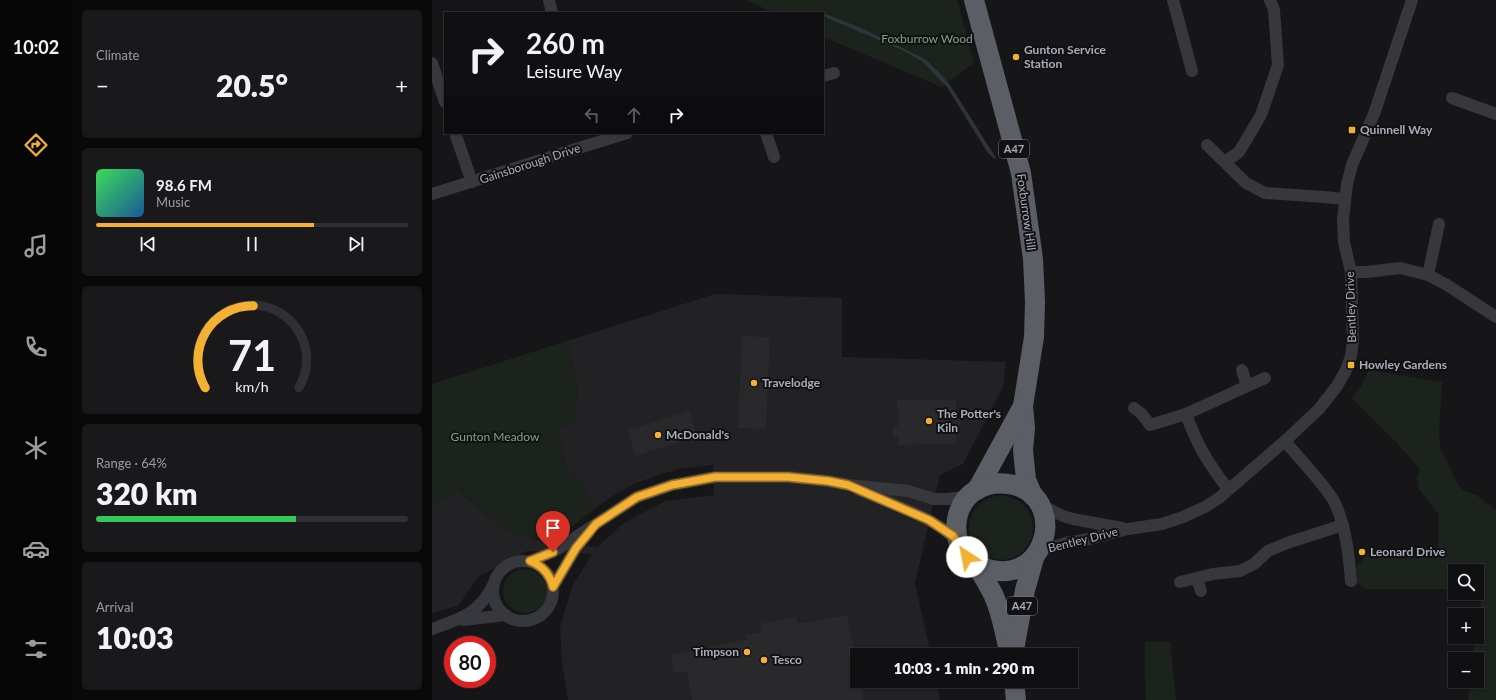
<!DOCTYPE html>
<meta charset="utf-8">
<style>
:root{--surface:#101012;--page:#19191b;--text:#f1f3f6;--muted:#9c9d9f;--line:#303032;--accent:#f2b134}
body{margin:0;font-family:Lato,sans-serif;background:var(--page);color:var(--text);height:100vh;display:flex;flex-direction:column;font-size:15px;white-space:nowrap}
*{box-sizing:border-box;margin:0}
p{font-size:13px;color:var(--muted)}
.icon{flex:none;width:22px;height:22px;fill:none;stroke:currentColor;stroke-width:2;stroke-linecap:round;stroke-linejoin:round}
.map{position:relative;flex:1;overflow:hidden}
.side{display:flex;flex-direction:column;gap:10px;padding:10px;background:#09090a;width:360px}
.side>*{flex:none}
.guide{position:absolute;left:12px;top:12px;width:380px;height:122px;border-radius:0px;box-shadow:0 1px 3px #0004,0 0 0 1px var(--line);background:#101012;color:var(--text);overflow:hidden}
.controls{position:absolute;left:1016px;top:564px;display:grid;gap:8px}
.controls a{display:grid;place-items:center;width:36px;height:36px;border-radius:0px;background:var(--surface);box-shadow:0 1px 3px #0004,0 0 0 1px var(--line);font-size:20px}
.speed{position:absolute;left:12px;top:636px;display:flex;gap:8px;font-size:20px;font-weight:700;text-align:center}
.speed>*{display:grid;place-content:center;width:52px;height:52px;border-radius:50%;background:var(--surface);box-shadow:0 1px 3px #0004,0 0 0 1px var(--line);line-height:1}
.speed .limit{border:6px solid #d22;background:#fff;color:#111}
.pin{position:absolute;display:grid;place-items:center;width:34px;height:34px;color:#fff;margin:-41px -17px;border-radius:50% 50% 50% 0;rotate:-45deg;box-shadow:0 0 4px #0007}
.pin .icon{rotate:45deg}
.me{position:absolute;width:44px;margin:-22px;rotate:326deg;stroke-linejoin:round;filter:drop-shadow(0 0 3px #0008)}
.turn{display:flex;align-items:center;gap:14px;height:84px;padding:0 16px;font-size:18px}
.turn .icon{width:52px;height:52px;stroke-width:2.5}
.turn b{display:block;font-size:28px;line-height:34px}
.lanes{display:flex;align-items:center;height:38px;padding:0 16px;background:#0003;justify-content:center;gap:20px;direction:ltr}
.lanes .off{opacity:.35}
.big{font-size:30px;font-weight:800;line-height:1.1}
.side .widget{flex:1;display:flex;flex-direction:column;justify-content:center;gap:6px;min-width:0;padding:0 14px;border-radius:6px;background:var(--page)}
.side .dial{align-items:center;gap:0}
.dial svg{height:104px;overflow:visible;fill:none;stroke:var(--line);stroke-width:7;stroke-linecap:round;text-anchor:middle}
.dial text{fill:var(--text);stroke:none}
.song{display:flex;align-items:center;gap:12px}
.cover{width:48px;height:48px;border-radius:6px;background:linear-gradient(135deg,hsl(130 70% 55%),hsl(210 70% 35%))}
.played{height:4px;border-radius:2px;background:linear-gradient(90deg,var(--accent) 70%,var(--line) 70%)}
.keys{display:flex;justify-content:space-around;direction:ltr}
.heat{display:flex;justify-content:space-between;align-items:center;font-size:22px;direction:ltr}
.charge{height:6px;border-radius:3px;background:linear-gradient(90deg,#34c759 64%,var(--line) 0)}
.trip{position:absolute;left:418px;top:648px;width:228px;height:40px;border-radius:0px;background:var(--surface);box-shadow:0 1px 3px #0004,0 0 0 1px var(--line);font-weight:800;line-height:40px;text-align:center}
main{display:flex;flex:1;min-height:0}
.tab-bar{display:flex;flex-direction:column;width:72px;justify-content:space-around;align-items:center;background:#060607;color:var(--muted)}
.tab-bar .icon{width:28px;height:28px}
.tab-bar .on{color:var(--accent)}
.tab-bar b{font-size:18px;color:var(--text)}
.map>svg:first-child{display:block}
.built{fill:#222225}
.green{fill:#1c231d}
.water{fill:#2c353c}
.building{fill:#29292c}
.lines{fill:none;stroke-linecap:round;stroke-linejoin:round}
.minor{stroke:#37383d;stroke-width:12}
.trunk{stroke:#5b5e65;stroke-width:20}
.route-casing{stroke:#9d7322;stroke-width:10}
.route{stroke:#f2b134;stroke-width:7}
.poi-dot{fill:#f2b134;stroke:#111113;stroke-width:1.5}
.labels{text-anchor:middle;stroke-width:4;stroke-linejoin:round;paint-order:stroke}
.shield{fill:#111113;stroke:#7b7e86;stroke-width:1}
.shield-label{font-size:11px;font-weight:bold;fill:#a8adb8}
.park-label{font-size:12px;fill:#7fa381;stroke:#111113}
.poi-label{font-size:12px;font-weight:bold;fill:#a8adb8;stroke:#111113;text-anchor:start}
.street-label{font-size:12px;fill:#a8adb8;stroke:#111113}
</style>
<main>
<nav class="tab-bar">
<b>10:02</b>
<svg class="icon on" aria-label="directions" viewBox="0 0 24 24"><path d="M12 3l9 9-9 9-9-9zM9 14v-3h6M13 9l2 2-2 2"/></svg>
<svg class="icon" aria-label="music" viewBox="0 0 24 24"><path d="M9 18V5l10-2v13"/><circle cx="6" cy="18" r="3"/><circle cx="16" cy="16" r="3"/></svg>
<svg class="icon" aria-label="phone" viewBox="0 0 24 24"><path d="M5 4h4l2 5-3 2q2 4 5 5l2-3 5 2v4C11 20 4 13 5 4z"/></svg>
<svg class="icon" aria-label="climate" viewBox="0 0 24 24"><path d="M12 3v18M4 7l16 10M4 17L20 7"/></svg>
<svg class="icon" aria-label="car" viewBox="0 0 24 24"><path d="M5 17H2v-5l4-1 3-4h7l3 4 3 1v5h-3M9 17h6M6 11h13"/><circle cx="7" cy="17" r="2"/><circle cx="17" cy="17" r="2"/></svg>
<svg class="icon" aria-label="filters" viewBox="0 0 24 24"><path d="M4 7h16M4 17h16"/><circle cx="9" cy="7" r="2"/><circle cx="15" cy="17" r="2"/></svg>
</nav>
<section class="side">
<div class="widget"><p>Climate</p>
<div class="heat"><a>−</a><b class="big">20.5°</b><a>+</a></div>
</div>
<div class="widget">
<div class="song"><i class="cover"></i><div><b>98.6 FM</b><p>Music</p></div></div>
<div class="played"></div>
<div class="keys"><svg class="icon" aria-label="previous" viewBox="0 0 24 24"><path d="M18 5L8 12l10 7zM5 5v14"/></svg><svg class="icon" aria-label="pause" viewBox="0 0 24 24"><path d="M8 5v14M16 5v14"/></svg><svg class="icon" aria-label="next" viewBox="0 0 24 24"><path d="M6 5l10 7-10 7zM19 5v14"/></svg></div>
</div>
<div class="widget dial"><svg viewBox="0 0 100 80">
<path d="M14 69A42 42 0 1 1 86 69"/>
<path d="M14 69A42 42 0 0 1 51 6" stroke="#f2b134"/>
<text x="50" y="56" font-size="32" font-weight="700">71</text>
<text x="50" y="72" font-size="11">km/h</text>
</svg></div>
<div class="widget"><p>Range · 64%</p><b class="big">320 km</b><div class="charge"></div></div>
<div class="widget"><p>Arrival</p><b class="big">10:03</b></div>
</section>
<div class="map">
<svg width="1064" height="700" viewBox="0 0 1064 700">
<rect width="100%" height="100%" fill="#161618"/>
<polygon class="built" points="283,294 410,298 410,357 574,362 571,387 531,464 508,475 483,583 499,655 425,655 425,681 504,681 508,700 136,700 130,662 128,627 140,587 160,554 95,551 46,577 26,606 0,613 0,506 27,490 71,529 100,539 165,547 192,523 233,501 282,495 281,465 247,469 223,476 202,484 182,495 164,508 151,485 135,469 125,429 142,424 146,386 135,341"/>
<g class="green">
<polygon points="314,0 525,0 542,63 510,87 391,37 391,13 342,13"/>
<polygon points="135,341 146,386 142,424 125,429 135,469 151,485 164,508 142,525 126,535 100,539 71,529 28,490 0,506 0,384"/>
<polygon points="937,370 1010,382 1007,430 1008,447 1023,479 1030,490 1044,495 1064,510 1064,700 1036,700 1039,681 1045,681 1045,659 1041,659 1044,637 1045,637 1050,590 1045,589 1045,571 1023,571 1023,589 935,589 925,583 924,568 940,548 1006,554 1007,515 987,489 985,479 988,469 963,441 920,398 930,385"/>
<circle cx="569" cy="528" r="32"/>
<circle cx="93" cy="591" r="22"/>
<polygon points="713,642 738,642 744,700 714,700 713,682"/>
</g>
<polygon class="water" points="391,13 429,28 493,59 508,73 518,85 564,158 563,159 556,153 515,87 491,62 470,50 391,16"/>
<g class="building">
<polygon points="310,336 338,337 334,429 306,428"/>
<polygon points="465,400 524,400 524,417 528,417 528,429 524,428 524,444 466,445 466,437 461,437 461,426 466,426"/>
<polygon points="257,411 264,433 247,438 248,442 203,456 196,430"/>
<polygon points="415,615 425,664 425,681 428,681 432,700 260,700 255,671 242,673 239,655 315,639 314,635 330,632 328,624 364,617 366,624"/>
</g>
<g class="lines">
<g class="minor">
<polyline points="117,0 120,13"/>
<polyline points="741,0 760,71"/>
<polyline points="0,63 13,102"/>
<polyline points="391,76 402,73"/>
<polyline points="1020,98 1064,114"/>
<polyline points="23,133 40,182"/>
<polyline points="334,133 342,157"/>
<polyline points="775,145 814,183 833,193 892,197 912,199"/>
<polyline points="793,162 807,152 829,115 846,65 842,10 838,0"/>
<polyline points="0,194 195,133"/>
<polyline points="919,272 935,272 968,268 996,275 1015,285 1064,317"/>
<polyline points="996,275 1007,224"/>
<polyline points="810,370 815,386"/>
<polyline points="702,408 710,414 718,425 754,414 833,378"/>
<path d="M754 414C765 445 776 463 796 489"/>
<path d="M853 441C867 459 893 484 903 503 914 528 917 555 919 581"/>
<path d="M427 490C454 502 509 519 526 543"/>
<polyline points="607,504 631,516 641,519 690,528"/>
<polyline points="607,551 634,543 657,539 696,529 730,524 751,517 773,507 787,498 853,441 887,409 905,386 914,370 919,356 921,340 919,272 912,242 911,219 915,184 920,165 942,114 980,0"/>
<polyline points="98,561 121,552 205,497 240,485 283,477 356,477 396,481 416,485 476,491 502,499 517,499 537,496"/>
<circle cx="91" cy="591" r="30"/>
<polyline points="765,579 769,591"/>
<polyline points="748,582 781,574 808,571 822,564 836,551 855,543 911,525"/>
<polyline points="121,587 144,548 157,532"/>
<polyline points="31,620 74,615"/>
<path d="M0 629C28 619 47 614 61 585"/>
</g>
<g class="trunk">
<polyline points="542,0 589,173 601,259 603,302 602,337 591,406 593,428 591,450 594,480 601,496"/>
<polyline points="545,490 591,406"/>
<path d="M542 563C610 600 641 501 582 485 569 482 556 483 544 490 525 502 520 526 528 546 532 554 539 559 544 565 550 574 556 584 561 594 570 613 573 635 578 655"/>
<polyline points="581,655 593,590 602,558"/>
<polyline points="582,681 584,700"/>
</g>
</g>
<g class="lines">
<defs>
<path id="route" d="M121 552 98 561C111 566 118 574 121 587L144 548 164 524 205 497 240 485 283 477H356L396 481 416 485 497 520 521 536 535 557"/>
</defs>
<use href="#route" class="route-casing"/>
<use href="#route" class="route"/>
</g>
<g class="poi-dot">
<circle cx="584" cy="57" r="4"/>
<rect x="916" y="126" width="8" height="8" rx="2"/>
<rect x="915" y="361" width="8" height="8" rx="2"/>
<circle cx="322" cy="383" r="4"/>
<circle cx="497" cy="421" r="4"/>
<circle cx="226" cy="435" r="4"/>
<circle cx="930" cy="552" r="4"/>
<circle cx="315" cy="652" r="4"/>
<circle cx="332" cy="660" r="4"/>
</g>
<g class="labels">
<g class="shield">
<rect x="567" y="140" width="30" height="18" rx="3"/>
<rect x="575" y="597" width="30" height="18" rx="3"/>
</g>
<g class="shield-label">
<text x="582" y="153">A47</text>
<text x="590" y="610">A47</text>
</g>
<g class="park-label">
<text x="495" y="43">Foxburrow Wood</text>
<text x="63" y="441">Gunton Meadow</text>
</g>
<g class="poi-label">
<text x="592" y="54">Gunton Service<tspan x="592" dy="14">Station</tspan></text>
<text x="928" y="134">Quinnell Way</text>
<text x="927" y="369">Howley Gardens</text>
<text x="330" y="387">Travelodge</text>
<text x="505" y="418">The Potter's<tspan x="505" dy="14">Kiln</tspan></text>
<text x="234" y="439">McDonald's</text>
<text x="938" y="556">Leonard Drive</text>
<text x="307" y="656" text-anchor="end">Timpson</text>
<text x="340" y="664">Tesco</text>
</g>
<g class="street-label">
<text transform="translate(98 164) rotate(-18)" y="4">Gainsborough Drive</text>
<text transform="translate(594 212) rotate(82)" y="4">Foxburrow Hill</text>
<text transform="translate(919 307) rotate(-92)" y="4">Bentley Drive</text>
<text transform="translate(651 540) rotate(-14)" y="4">Bentley Drive</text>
</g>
</g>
</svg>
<div class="controls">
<a><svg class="icon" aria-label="search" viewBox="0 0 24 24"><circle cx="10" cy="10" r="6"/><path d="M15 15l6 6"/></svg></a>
<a>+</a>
<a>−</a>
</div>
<div class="speed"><div class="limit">80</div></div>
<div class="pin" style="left:121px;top:552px;background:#d93025"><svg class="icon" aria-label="arrive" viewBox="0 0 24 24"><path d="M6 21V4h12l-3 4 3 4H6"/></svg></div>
<svg class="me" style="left:535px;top:557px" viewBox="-20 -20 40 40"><circle r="19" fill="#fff"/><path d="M0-13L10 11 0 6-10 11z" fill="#f2b134"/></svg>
<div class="trip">10:03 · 1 min · 290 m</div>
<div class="guide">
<div class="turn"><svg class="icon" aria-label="right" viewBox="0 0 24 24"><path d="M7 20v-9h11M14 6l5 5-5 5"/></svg><div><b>260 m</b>Leisure Way</div></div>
<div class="lanes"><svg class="icon off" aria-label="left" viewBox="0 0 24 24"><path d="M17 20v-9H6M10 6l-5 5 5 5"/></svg><svg class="icon off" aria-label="ahead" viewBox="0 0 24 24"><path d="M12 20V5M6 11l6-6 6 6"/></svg><svg class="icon" aria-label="right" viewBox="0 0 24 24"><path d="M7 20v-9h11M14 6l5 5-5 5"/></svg></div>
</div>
</div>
</main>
